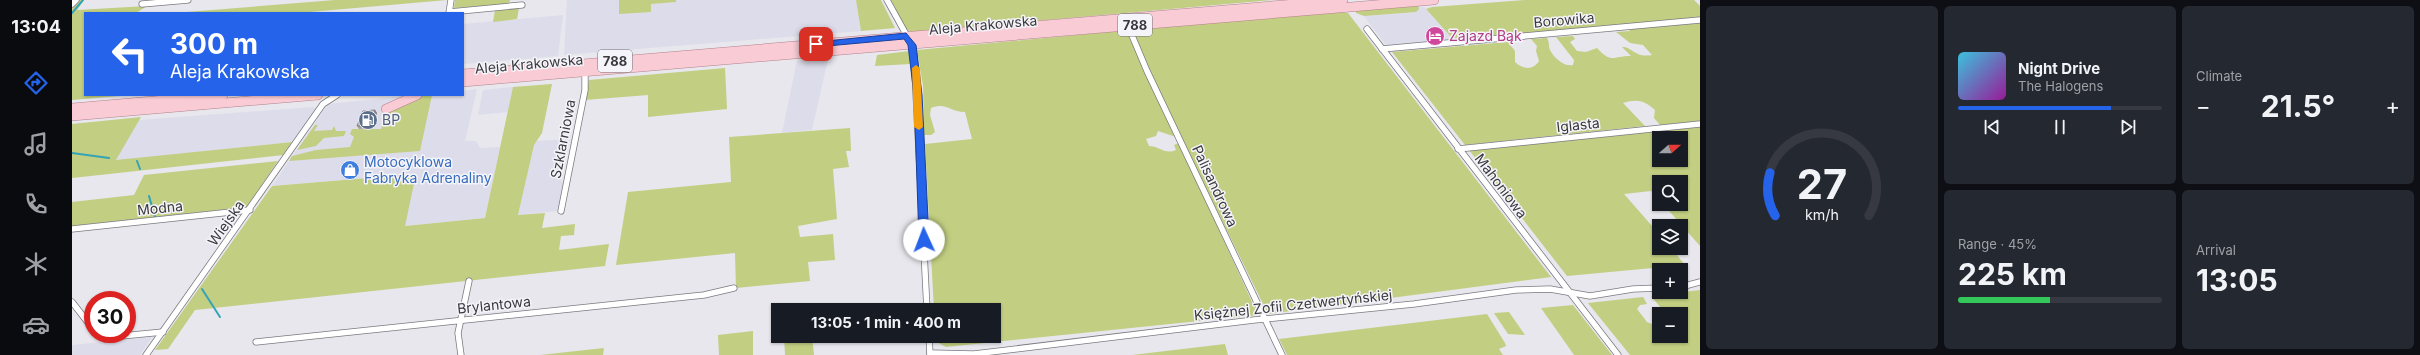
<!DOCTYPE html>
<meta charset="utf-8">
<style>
:root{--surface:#171b24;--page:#242831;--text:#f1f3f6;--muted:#9ea1a6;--line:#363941;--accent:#2563eb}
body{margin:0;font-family:Inter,sans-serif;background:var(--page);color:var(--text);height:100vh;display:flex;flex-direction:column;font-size:15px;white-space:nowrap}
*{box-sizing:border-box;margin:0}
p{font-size:13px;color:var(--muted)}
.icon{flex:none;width:22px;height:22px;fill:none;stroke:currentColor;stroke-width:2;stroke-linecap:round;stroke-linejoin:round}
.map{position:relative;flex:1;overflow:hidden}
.side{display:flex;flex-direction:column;gap:6px;padding:6px;background:#0d0f14;width:720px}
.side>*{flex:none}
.guide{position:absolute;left:12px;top:12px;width:380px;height:84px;border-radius:0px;box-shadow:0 1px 3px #0004;background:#2563eb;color:#fff;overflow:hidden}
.needle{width:26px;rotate:69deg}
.tools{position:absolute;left:1580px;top:131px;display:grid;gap:8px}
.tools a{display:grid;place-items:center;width:36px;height:36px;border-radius:0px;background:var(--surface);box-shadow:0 1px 3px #0004;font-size:20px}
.speed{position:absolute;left:12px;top:291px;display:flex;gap:8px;font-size:20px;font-weight:700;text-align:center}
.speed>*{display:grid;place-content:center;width:52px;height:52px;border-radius:50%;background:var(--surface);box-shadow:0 1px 3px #0004;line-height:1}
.speed .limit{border:6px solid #d22;background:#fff;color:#111}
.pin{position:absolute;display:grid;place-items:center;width:34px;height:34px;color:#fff;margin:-17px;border-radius:8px;box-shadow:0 2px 6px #0006}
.me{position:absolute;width:44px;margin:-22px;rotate:358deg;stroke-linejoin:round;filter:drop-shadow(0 0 3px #0008)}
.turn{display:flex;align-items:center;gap:14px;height:84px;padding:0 20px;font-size:18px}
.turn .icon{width:52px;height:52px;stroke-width:2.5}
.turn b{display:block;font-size:28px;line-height:34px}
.big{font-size:30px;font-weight:700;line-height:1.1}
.side .card{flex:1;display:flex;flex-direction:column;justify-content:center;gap:6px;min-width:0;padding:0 14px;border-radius:6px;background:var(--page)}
.side .dial{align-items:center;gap:0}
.dial svg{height:104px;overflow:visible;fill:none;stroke:var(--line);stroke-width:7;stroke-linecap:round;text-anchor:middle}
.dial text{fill:var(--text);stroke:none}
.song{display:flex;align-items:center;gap:12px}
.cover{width:48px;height:48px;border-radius:6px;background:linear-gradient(135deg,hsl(190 70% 55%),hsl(300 70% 35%))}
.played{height:4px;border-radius:2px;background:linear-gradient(90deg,var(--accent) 75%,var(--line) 75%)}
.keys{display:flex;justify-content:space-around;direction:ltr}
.heat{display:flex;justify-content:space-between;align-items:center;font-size:22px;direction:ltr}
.charge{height:6px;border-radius:3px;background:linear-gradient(90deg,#34c759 45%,var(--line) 0)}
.side .tiles{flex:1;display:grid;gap:6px;grid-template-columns:repeat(3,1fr)}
.card:first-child{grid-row:span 2}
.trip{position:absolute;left:699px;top:303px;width:230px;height:40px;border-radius:0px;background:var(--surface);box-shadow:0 1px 3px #0004;font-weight:700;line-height:40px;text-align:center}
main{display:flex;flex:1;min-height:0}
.tabs{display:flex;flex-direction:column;width:72px;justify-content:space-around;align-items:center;background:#090b0e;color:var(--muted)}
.tabs .icon{width:28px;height:28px}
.tabs .current{color:var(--accent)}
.tabs b{font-size:18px;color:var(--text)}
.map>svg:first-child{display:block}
.built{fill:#dddcea}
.green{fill:#c2ce81;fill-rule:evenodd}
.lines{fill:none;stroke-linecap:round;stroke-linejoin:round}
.stream{stroke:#33a4b5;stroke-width:2}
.minor-casing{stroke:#7a7a80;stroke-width:7}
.primary-casing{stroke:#b4828c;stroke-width:10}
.minor{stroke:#fff;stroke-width:5.5}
.primary{stroke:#f9cbd4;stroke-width:9}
.wall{fill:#a3a09c}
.shaded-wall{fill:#85827f}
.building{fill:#bebab5;stroke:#85827f}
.route{fill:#2563eb;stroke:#184099}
.slow{fill:#f59e0b}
.labels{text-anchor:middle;stroke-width:3;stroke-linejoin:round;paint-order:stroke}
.shield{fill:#f4f4fa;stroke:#727276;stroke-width:1}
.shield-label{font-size:13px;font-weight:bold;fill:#3a3a3d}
.street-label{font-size:14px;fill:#3a3a3d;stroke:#f4f4fa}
.hotel-label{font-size:14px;fill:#b23c85;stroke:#f4f4fa;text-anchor:start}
.service-label{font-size:14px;fill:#4e5e75;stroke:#f4f4fa;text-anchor:start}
.shop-label{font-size:14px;fill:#366cbe;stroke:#f4f4fa;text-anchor:start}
</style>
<main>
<nav class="tabs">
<b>13:04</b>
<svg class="icon current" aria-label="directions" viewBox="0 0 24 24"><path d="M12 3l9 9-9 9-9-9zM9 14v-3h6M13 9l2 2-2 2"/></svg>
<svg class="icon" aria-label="music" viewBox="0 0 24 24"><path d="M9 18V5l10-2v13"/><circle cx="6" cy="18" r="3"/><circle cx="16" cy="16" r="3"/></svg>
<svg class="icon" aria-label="phone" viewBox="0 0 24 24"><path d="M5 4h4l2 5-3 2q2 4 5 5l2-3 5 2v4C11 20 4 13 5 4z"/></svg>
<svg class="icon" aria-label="climate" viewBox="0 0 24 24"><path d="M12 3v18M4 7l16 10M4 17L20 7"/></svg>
<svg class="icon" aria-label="car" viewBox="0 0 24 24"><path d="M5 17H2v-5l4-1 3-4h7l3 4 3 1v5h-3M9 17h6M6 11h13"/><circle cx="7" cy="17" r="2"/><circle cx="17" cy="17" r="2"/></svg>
</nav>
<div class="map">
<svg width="1628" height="355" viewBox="0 0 1628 355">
<rect width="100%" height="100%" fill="#e7e7ed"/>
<g class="built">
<polygon points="495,0 547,0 548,14 579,4 604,2 604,0 784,0 789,31 492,55"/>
<polygon points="1347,7 1352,7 1381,39 1314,45 1292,16 1344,12"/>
<polygon points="491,15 486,56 391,64 391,24"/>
<polygon points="756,59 740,130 710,133 725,61"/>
<polygon points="441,87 436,112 406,115 411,90"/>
<polygon points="405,89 393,141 404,141 408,148 428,147 413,218 332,226 343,174 200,186 256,104 341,95 391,95 391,91"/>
<polygon points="241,107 243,109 220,142 43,161 67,120"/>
<polygon points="498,139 488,180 492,184 486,211 446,215 462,145 465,141"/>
<polygon points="80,337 68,355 0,355 0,345"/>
</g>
<g class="green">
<polygon points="7,0 12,0 5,10 75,6 64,13 13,13 13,95 59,95 0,100 0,9"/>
<polygon points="263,0 375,0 226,13 102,13"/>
<polygon points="383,0 438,0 437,4 382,8"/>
<polygon points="547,0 604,0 604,2 579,4 579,12 547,14"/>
<polygon points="784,0 809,0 823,28 789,31"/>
<polygon points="819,0 1201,0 839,32 834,29"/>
<polygon points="1453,0 1622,0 1628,6 1628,19 1381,39 1354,9 1360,7"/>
<polygon points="1346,5 1347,9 1344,12 1292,16 1284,13 1284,10"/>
<polygon points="447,8 445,19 421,22 423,10"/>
<polygon points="1267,12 1276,13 1479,277 1196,314 1078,74 1061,30"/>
<path d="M1628 23V121L1588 125 1582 118 1583 110C1572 100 1565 99 1551 103L1573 126 1393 145 1320 52 1436 42 1443 51V62C1450 69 1461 71 1467 61L1464 51 1465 46 1459 39 1475 38C1478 43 1476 45 1478 50 1482 58 1492 67 1501 65L1502 60 1484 37 1501 36 1503 39 1498 42 1505 51 1514 52 1525 48C1540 64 1540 56 1559 56L1550 47C1561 47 1562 58 1580 55L1571 45 1558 43 1544 32 1558 31 1555 27Z"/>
<path d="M1057 30 1104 137 1086 131 1084 136 1074 139 1077 146C1087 146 1093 155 1104 150L1102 145 1107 143 1186 315 874 347 863 341V336H922V310H862L853 144 900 139 893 112C877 112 875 102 859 108L858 115 863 132 859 135H852L851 86 845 50Z"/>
<polygon points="838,51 838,64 803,66 805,55"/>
<polygon points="653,68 655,109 576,117 576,95 513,100 517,80"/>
<polygon points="480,84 470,133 462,145 446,215 473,213 470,228 503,224 502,235 489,236 487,250 537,244 533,266 123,310 96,349 83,350 200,186 344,174 333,226 413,218 441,87"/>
<polygon points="348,95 360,95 348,151 217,161 220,156 244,150 278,147 282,137 278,134 280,129 309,129 315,112"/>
<polygon points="69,117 44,160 220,142 211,155 0,178 0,124"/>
<polygon points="243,125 246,125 242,131 260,130 262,126 264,131 274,131 272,136 252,138 244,146 225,150"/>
<path d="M1628 127V246L1591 204H1609V182H1587V200L1579 191 1552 194 1587 234V248H1599L1613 265 1495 276 1397 150ZM1587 138H1609V160H1587Z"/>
<polygon points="778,128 779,151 774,151 777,167 761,169 765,219 726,226 728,237 761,234 763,260 736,262 738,281 664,288 663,253 544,265 556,192 659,182 657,137"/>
<polygon points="206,161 175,207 0,226 0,202 62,195 72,175"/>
<polygon points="1628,290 1628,355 1558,355 1516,303 1571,297 1575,304 1568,305 1565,309 1575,322 1587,327 1587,336 1609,336 1609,314 1594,314 1579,296"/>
<polygon points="1501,305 1540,355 1502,355 1469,308"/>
<polygon points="1437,312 1453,335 1436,334 1422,313"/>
<polygon points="1415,314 1433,343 1434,346 1427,349 1431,355 1215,355 1207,339"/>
<polygon points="681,331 681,355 647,355 646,335"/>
<polygon points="712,336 740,336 742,355 713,355"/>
<polygon points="1153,344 1156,355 1060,355"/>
<polygon points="532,348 531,355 468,355"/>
</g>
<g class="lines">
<g class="stream">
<polyline points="0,13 11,0"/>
<polyline points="0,153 37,158"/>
<polyline points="65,161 68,169"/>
<polyline points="77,196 83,217"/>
<polyline points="130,289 148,317"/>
</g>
<defs>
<g id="minor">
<polyline points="815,0 840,45 842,55 855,310"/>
<polyline points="0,4 4,0"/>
<polyline points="70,4 116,0"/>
<polyline points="378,12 450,5"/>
<polyline points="377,13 379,0"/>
<polyline points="1056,26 1075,71 1210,355"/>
<polyline points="1295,29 1546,355"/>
<polyline points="1310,49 1628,20"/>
<polyline points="1386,149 1628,124"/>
<polyline points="489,211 513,90 513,72"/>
<polyline points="0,229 178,210"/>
<polyline points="1609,287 1628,282"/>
<polyline points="0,302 21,329"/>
<polyline points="25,334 39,337 91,332"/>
<polyline points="857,336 858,355"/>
<polyline points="184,342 632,295 662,288"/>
<polyline points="858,353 902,354 1182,320 1342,304 1444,290 1478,289 1518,296 1561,289 1587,288"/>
<polyline points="74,355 251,104 265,95"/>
<polyline points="389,355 386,333 397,281"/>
</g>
<g id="primary">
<polyline points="391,74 1271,0"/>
<polyline points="391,82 1362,0"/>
<polyline points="0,108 151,95"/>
<polyline points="314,109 345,95"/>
<polyline points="0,116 246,95"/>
</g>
</defs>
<use href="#minor" class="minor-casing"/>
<use href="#primary" class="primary-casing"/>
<use href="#minor" class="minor"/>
<use href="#primary" class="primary"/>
</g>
<polygon class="wall" points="303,110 305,113 299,128 287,129 285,126"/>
<polygon class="shaded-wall" points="303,110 305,113 299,128 297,125"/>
<polygon class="building" points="303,110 297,125 285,126 291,111"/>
<polygon class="route" points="834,33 844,45 850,95 857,240 852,244 847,240 842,95 836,45 832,39 744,47 741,44 744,42"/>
<polygon class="slow" points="844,65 848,68 851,127 847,130 842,127 840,68"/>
<defs>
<symbol id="hotel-disc" viewBox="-11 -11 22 22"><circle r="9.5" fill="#d1479c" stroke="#f4f4fa"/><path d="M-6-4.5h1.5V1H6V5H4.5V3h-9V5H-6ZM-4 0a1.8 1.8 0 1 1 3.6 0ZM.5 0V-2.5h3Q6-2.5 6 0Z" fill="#fff"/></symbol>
<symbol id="fuel-disc" viewBox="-11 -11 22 22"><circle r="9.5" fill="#5c6f8a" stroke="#f4f4fa"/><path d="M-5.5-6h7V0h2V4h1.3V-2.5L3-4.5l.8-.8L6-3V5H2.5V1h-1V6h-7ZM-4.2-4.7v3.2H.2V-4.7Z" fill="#fff"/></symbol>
<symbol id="shop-disc" viewBox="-11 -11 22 22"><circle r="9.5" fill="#3f7fe0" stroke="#f4f4fa"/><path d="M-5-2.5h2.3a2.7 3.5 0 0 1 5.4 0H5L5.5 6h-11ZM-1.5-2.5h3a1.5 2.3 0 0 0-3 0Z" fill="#fff"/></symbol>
</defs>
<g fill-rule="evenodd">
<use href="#hotel-disc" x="1352" y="25" width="22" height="22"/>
<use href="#fuel-disc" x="285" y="109" width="22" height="22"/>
<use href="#shop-disc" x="267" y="159" width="22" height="22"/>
</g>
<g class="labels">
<g class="shield">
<rect x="1046" y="14" width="34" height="22" rx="3"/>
<rect x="526" y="50" width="34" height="22" rx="3"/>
</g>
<g class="shield-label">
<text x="1063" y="30">788</text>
<text x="543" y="66">788</text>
</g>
<g class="street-label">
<text transform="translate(1492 20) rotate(-5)" y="5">Borowika</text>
<text transform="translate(911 25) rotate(-5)" y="5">Aleja Krakowska</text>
<text transform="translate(457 64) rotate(-5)" y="5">Aleja Krakowska</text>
<text transform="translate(1506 125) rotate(-6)" y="5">Iglasta</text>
<text transform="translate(491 139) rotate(-79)" y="5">Szklarniowa</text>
<text transform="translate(1143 186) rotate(65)" y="5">Palisandrowa</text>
<text transform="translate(1429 186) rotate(53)" y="5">Mahoniowa</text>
<text transform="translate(88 208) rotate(-6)" y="5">Modna</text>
<text transform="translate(154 223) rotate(-55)" y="5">Wiejska</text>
<text transform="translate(422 305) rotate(-6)" y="5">Brylantowa</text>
<text transform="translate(1221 305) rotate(-6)" y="5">Księżnej Zofii Czetwertyńskiej</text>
</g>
<g class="hotel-label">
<text x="1377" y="41">Zajazd Bąk</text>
</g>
<g class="service-label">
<text x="310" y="125">BP</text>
</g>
<g class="shop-label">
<text x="292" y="167">Motocyklowa<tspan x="292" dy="16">Fabryka Adrenaliny</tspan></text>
</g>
</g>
</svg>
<div class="tools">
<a><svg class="needle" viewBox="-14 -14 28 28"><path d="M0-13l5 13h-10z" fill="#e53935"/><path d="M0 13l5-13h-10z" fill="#9ea1a6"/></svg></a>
<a><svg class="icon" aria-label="search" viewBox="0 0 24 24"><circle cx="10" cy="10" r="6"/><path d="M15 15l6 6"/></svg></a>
<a><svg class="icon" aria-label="layers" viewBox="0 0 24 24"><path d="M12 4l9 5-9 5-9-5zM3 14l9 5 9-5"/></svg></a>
<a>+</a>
<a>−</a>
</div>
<div class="speed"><div class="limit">30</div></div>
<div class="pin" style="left:744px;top:44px;background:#d93025"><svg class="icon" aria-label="arrive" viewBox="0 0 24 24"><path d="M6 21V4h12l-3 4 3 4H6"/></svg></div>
<svg class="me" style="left:852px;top:240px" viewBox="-20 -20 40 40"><circle r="19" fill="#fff"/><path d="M0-13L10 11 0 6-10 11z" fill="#2563eb"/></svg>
<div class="trip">13:05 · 1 min · 400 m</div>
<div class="guide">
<div class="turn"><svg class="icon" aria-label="left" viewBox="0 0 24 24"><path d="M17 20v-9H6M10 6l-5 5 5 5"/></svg><div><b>300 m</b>Aleja Krakowska</div></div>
</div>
</div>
<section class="side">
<div class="tiles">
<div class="card dial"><svg viewBox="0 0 100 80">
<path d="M14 69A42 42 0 1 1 86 69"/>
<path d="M14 69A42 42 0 0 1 10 36" stroke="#2563eb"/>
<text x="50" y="56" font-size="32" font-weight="700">27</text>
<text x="50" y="72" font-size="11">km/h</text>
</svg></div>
<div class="card">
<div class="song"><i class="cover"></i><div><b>Night Drive</b><p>The Halogens</p></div></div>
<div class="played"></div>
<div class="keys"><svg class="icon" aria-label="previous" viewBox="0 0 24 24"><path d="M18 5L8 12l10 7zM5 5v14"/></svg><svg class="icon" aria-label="pause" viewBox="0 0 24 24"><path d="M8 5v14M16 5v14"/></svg><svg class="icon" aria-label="next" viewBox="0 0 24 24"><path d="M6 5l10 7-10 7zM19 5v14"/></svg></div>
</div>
<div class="card"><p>Climate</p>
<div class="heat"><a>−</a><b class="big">21.5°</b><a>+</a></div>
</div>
<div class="card"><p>Range · 45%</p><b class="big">225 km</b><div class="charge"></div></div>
<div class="card"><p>Arrival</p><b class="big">13:05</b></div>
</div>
</section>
</main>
